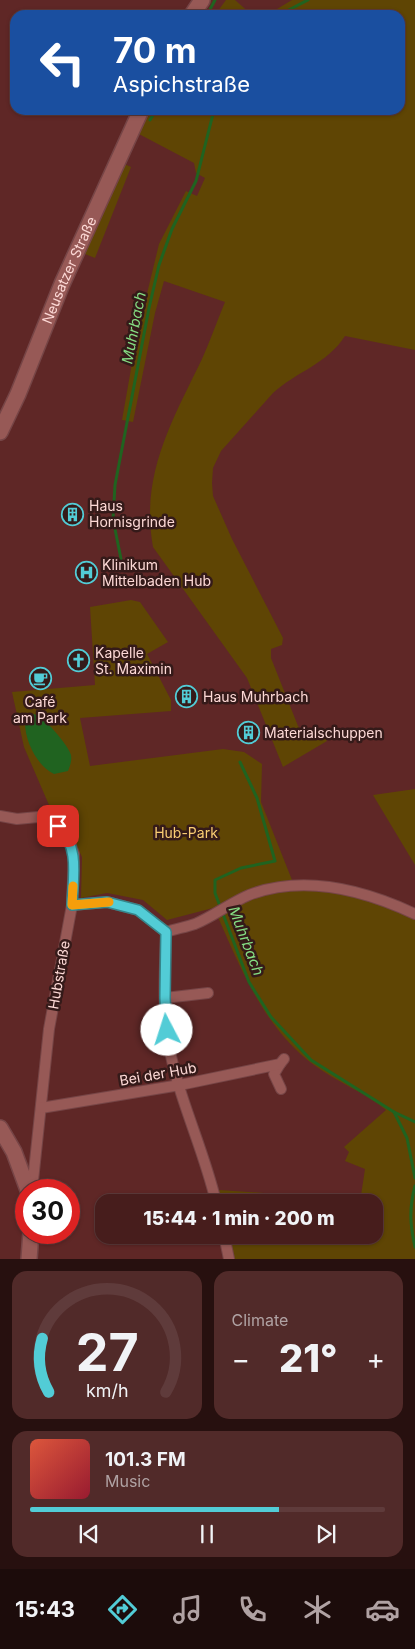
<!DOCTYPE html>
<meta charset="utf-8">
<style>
:root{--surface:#471d1c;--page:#512a29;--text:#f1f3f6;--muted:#b0a2a3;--line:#5f3b3b;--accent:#52ccd6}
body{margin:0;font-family:Inter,sans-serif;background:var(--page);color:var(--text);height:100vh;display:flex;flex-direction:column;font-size:19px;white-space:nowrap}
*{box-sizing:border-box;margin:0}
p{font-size:16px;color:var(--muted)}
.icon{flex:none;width:28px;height:28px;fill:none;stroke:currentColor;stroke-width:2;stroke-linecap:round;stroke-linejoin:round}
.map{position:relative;height:1259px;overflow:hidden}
.details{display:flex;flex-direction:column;gap:12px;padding:12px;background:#27100f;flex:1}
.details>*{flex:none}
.hud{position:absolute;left:10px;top:10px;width:395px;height:105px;border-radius:15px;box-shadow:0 1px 4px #0004,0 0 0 1px var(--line);background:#1a4fa0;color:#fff;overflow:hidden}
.speed{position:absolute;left:15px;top:1179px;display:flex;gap:10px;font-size:25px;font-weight:700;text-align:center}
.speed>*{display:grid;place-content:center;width:65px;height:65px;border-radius:50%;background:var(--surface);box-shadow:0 1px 4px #0004,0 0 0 1px var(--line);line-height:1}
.speed .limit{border:8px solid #d22;background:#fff;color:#111}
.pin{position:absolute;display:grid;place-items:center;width:42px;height:42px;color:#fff;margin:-21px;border-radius:10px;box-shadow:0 2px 8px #0006}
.me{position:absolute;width:55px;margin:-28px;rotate:355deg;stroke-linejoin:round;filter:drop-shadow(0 0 4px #0008)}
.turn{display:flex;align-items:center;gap:18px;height:105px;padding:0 20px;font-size:22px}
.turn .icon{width:65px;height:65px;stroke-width:2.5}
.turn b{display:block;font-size:35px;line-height:42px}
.big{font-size:38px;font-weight:800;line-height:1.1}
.details .card{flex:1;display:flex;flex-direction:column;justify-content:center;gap:8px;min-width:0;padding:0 18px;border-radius:15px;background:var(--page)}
.details .dial{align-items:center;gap:0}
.dial svg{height:130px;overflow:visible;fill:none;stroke:var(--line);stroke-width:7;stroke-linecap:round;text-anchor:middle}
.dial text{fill:var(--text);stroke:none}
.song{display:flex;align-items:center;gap:15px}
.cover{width:60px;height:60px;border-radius:8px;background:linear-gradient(135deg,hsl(10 70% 55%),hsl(350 70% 35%))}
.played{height:5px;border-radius:2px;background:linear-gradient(90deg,var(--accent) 70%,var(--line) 70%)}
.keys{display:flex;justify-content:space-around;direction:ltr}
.heat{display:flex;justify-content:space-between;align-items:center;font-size:28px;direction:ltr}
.details .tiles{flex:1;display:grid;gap:12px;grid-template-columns:1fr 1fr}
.card:last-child{grid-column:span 2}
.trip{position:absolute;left:95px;top:1194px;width:288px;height:50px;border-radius:15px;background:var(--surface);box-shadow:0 1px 4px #0004,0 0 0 1px var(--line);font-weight:800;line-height:50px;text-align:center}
.menu{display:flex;height:80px;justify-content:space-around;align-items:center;background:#1c0c0b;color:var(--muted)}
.menu .icon{width:35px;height:35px}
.menu .current{color:var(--accent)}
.menu b{font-size:22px;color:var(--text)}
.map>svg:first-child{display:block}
.green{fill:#5f4504}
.water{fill:#206320}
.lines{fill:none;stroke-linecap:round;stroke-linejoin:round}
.stream{stroke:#206320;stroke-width:3}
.minor-casing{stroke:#764546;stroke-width:12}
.secondary-casing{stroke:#764546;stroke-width:18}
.minor{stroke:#975956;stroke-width:10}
.secondary{stroke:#975956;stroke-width:15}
.route-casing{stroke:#35858b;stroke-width:12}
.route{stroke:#52ccd6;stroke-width:9}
.slow{stroke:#f59e0b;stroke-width:9}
.labels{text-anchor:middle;stroke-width:5;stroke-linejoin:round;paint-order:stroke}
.street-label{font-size:14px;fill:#fdd9d6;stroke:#341a19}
.poi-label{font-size:14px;fill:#fdd9d6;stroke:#341a19;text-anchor:start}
.park-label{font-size:14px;fill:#facd73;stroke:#341a19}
.water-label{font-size:15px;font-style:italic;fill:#85dc82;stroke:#341a19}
</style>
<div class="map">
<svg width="415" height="1259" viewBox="0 0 415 1259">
<rect width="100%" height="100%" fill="#5f2726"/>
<g class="green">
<polygon points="226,0 235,0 252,15 215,15"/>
<path d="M292 0H415V350L345 336C327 364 296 372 273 393L221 451 213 468 212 483 213 496 232 539 283 638 282 645 271 649V658L298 726 305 734 321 733 327 741 283 767 247 678 153 547C140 475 172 421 202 359 210 341 217 321 225 302L164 281 155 313 133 422 122 420 137 335 159 244 186 191 197 196 205 178 196 173 194 163 137 133 148 110H400V15H267Z"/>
<polygon points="122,163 131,167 95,258 80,252"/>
<polygon points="131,600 140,602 168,642 147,654 171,700 171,711 80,718 90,766 223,749 244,752 262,764 261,802 292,880 252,890 213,908 167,920 143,900 107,893 81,898 82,857 70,831 52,812 24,747 12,692 95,685 90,607"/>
<polygon points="415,789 415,865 373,795"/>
<path d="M296 888 339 893 370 901 415 918V1259H234L229 1235H374V1202H360L365 1169 345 1161 349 1152 344 1147 386 1110C364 1092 337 1082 314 1065 264 1028 241 969 217 915L243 901Z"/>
<polygon points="219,1190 278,1194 332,1202 222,1202"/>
</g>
<path class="water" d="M33 714C43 715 68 745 71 755 72 761 70 766 68 771L54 774C37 766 25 741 25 723Z"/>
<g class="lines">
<g class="stream">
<polyline points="207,15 215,0"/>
<polyline points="279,15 308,0"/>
<polyline points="150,120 156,110"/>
<polyline points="121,559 113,519 115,485 149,308 159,265 172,229 196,181 214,110"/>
<polyline points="240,762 257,798 275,861 241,868 215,880 215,893 249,982 271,1017 311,1060 394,1112 407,1138 415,1178"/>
<polyline points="394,1112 415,1122"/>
<path d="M415 1186C409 1208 410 1225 415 1247"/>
</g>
<defs>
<g id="minor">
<polyline points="0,816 17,819 38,817 50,818 66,833 74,854 72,905 49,1029 32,1190"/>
<polyline points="72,905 107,902 138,910 166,932"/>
<path d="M166 932C165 969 162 1009 169 1046 178 1097 204 1150 216 1202"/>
<path d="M166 932C175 929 186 927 195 924 214 916 230 903 249 895 304 874 364 890 415 914"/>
<polyline points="165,998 208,993"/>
<polyline points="280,1064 274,1074 281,1089"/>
<polyline points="41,1108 180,1085 280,1064 284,1059"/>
<polyline points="224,1235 229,1259"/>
</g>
<g id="secondary">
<polyline points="192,15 202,0"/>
<path id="s1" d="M0 432 18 394 62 284 141 110"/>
<polyline points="0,1128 14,1152 28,1190"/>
<polyline points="29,1259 31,1232"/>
</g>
</defs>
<use href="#minor" class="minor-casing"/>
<use href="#secondary" class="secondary-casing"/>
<use href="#minor" class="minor"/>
<use href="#secondary" class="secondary"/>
</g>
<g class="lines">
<defs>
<path id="route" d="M58 826C80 847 73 877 72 905L107 902 138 910 166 932 165 998 167 1030"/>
</defs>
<use href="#route" class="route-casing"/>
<use href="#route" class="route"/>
<polyline class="slow" points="73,886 72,905 109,902"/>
</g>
<defs>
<symbol id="building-ring" viewBox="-11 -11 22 22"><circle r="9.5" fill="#341a19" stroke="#52ccd6" stroke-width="1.5"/><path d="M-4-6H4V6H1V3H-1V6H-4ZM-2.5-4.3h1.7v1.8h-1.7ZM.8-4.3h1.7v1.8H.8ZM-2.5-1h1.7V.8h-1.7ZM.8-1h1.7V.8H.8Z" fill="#52ccd6"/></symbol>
<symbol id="hospital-ring" viewBox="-11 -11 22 22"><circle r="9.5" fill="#341a19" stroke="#52ccd6" stroke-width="1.5"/><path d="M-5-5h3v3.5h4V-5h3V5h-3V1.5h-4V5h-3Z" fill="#52ccd6"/></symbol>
<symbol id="church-ring" viewBox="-11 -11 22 22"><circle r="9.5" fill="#341a19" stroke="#52ccd6" stroke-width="1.5"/><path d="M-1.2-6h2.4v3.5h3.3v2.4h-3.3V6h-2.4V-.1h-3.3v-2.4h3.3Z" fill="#52ccd6"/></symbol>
<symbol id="cafe-ring" viewBox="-11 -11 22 22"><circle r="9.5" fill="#341a19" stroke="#52ccd6" stroke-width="1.5"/><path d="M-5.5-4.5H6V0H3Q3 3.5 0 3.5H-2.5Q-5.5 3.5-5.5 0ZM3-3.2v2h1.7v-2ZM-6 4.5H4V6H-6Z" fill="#52ccd6"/></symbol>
</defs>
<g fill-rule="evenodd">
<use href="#building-ring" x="60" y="502" width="25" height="25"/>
<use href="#hospital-ring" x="74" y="560" width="25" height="25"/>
<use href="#church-ring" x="66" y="648" width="25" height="25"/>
<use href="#cafe-ring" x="28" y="666" width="25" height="25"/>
<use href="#building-ring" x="174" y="684" width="25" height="25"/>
<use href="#building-ring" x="236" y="720" width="25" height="25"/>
</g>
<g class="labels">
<g class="street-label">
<text dy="5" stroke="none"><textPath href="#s1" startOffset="176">Neusatzer Straße</textPath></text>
<text transform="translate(59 975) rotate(-80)" y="5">Hubstraße</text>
<text transform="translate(158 1074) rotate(-10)" y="5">Bei der Hub</text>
</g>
<g class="poi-label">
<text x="89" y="511">Haus<tspan x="89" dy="16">Hornisgrinde</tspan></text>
<text x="102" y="570">Klinikum<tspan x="102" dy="16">Mittelbaden Hub</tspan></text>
<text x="95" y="658">Kapelle<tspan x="95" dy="16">St. Maximin</tspan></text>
<text x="203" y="702">Haus Muhrbach</text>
<text x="40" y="707" text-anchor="middle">Café<tspan x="40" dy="16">am Park</tspan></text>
<text x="264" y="738">Materialschuppen</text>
</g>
<g class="park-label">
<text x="186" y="838">Hub-Park</text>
</g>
<g class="water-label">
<text transform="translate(134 328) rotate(-79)" y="5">Muhrbach</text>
<text transform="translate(246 941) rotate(69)" y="5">Muhrbach</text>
</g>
</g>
</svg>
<div class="speed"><div class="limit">30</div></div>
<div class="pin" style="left:58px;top:826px;background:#d93025"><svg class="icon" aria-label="arrive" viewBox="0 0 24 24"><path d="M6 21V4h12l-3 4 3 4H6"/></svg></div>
<svg class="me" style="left:167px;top:1030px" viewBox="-20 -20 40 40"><circle r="19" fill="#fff"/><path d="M0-13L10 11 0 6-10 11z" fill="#52ccd6"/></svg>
<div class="trip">15:44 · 1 min · 200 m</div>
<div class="hud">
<div class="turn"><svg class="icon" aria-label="left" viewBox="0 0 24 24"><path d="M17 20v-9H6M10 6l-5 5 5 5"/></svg><div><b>70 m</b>Aspichstraße</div></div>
</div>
</div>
<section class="details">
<div class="tiles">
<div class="card dial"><svg viewBox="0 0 100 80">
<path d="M14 69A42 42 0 1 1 86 69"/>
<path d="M14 69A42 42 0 0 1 10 36" stroke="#52ccd6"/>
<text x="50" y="56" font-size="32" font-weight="700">27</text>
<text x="50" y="72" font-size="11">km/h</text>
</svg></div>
<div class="card"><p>Climate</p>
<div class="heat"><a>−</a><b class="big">21°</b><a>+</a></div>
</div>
<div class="card">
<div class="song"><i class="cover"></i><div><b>101.3 FM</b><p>Music</p></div></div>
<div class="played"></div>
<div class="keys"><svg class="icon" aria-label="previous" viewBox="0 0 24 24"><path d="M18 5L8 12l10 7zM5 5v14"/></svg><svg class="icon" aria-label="pause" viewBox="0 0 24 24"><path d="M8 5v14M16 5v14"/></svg><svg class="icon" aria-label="next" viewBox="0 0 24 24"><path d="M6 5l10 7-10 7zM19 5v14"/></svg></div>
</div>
</div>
</section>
<nav class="menu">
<b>15:43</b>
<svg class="icon current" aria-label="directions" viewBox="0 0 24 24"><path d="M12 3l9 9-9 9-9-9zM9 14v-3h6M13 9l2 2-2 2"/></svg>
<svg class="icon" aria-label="music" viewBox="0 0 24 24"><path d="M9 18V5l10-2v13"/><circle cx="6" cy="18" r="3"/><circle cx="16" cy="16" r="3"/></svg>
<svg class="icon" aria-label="phone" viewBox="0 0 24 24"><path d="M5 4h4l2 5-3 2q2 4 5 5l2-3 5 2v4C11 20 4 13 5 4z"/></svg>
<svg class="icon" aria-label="climate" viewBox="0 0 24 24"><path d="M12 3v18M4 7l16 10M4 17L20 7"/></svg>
<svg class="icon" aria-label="car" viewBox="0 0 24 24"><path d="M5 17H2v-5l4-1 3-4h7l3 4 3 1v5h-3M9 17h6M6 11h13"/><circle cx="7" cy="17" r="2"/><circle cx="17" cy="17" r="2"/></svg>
</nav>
